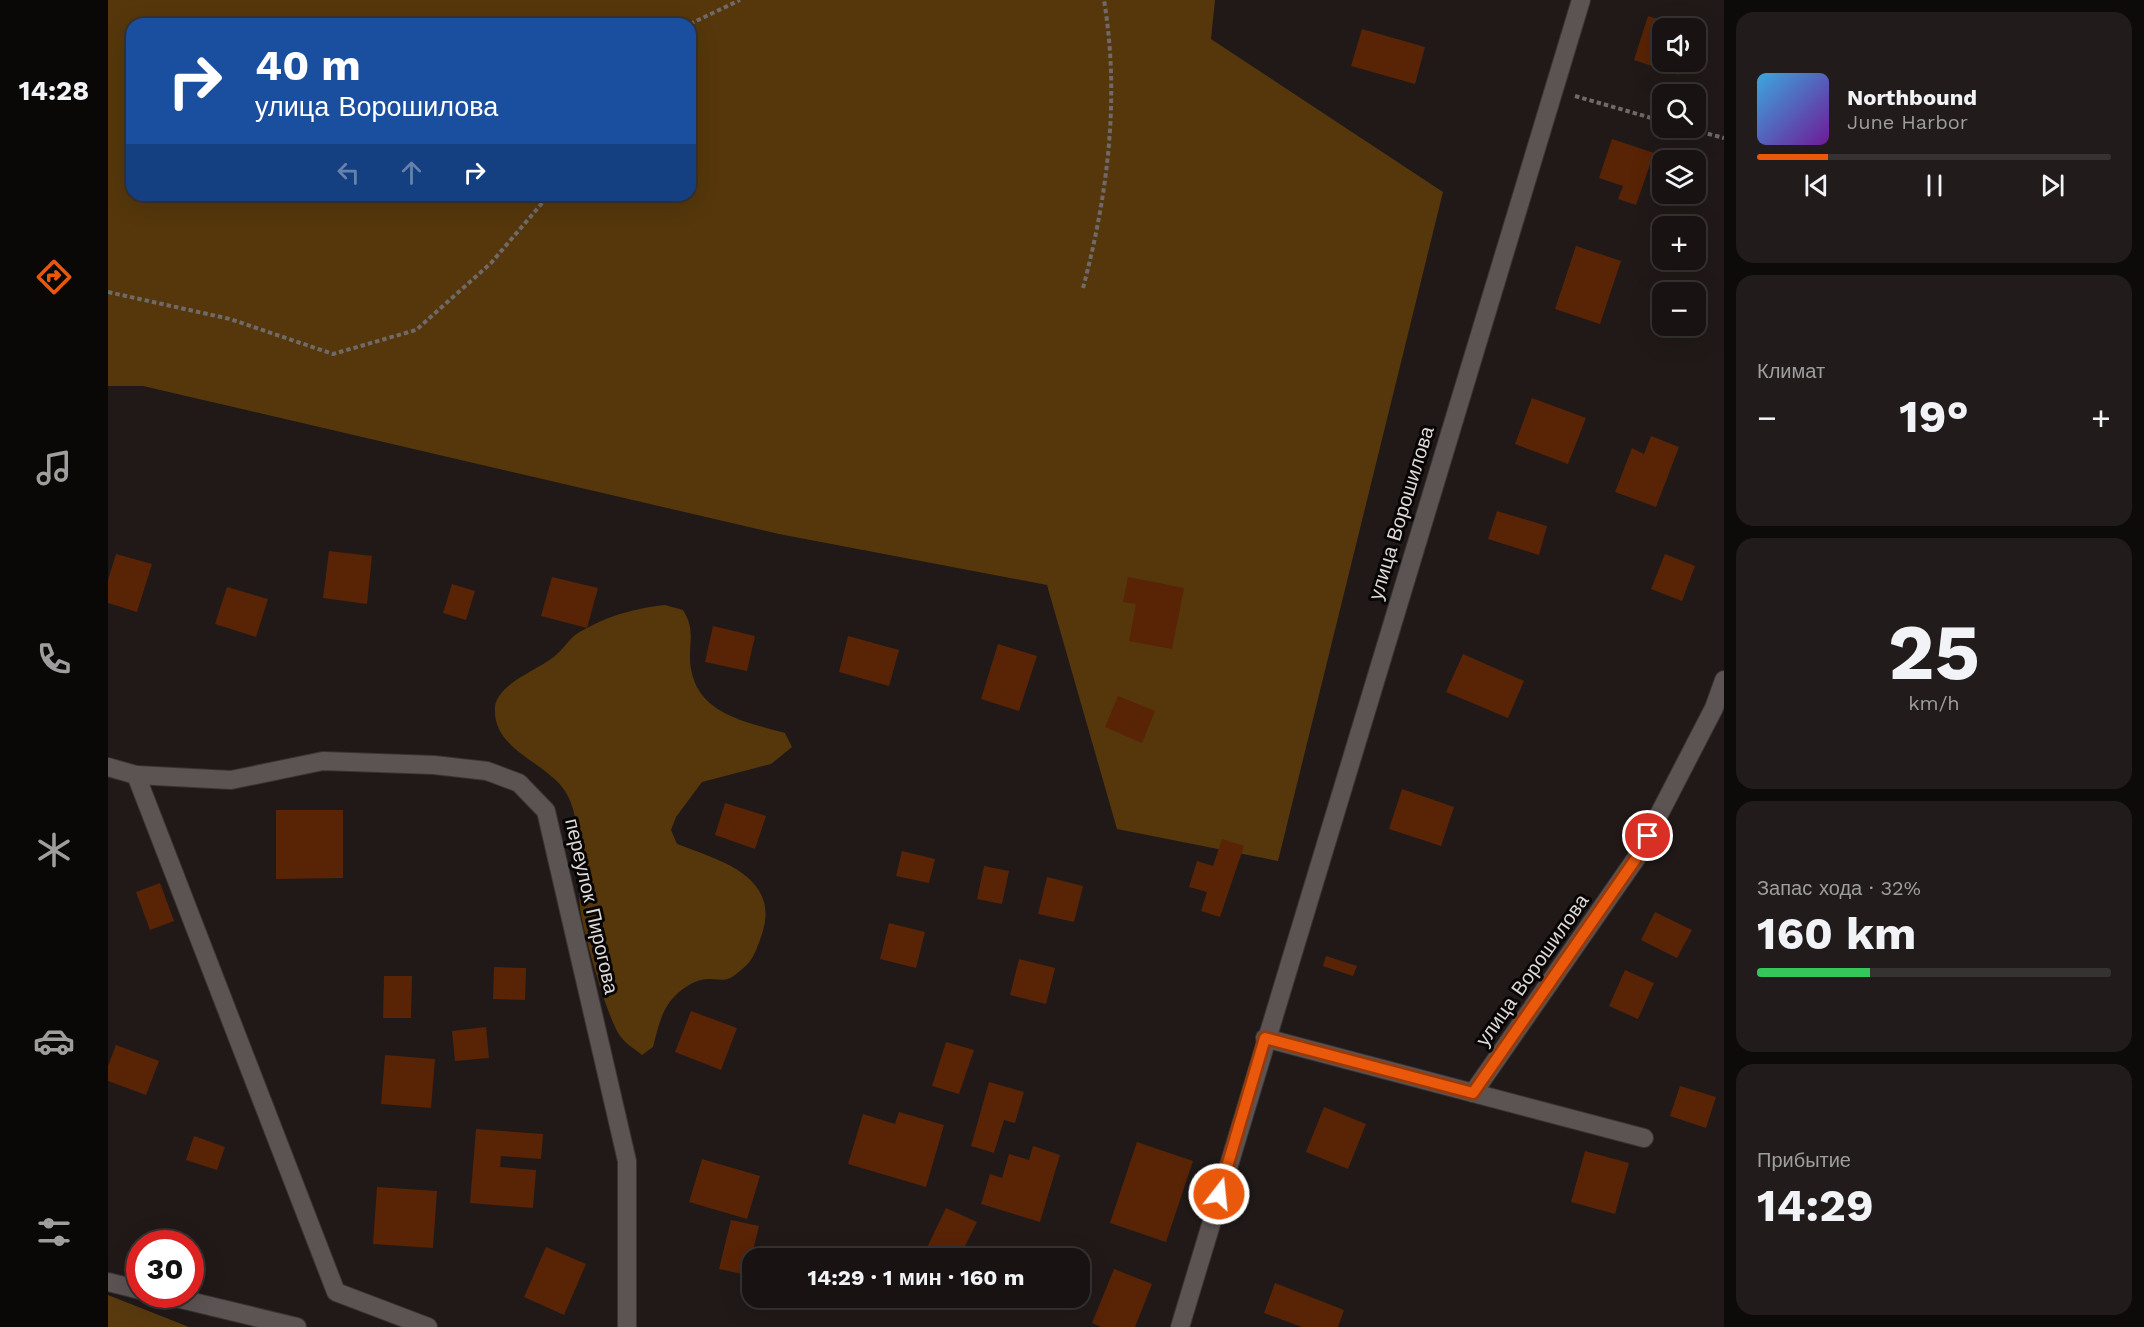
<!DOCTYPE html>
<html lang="ru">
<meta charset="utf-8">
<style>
:root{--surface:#181312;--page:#211c1b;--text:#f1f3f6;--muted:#9f9e9f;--line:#363232;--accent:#ea580c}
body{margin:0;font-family:"Work Sans",sans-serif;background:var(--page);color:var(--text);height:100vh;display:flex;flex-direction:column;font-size:22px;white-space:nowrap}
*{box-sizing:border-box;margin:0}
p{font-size:20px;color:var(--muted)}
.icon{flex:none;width:33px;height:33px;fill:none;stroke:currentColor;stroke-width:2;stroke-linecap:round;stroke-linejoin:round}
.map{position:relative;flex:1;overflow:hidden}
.side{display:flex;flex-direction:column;gap:12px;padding:12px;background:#0d0a0a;width:420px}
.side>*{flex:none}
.hud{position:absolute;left:18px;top:18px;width:570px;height:183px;border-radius:18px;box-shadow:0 6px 24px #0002,0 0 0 2px var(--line);background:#1a4fa0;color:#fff;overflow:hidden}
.fabs{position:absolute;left:1544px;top:18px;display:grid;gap:12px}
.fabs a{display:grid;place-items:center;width:54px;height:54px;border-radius:12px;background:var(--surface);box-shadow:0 6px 24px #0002,0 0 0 2px var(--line);font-size:30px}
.speed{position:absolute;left:18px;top:1230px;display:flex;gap:12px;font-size:30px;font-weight:700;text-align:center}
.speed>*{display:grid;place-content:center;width:78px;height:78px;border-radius:50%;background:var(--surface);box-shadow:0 6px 24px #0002,0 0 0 2px var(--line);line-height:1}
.speed .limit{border:9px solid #d22;background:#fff;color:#111}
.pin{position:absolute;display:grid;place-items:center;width:51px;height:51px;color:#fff;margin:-26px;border:3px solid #fff;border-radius:50%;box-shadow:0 2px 6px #0007}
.me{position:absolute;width:66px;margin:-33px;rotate:16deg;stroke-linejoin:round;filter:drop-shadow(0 0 4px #0008)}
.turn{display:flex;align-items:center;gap:21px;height:126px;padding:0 30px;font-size:27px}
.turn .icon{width:78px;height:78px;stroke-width:2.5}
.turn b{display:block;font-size:42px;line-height:51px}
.lanes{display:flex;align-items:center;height:57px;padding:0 30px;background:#0003;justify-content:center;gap:30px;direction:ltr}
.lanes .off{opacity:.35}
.big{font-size:45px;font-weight:700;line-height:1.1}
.side .card{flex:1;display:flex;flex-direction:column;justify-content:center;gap:9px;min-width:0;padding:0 21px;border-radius:18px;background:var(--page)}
.side .dial{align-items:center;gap:0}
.dial b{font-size:78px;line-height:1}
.song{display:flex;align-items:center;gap:18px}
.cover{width:72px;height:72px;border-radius:9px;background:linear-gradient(135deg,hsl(200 70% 55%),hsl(280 70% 35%))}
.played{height:6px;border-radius:3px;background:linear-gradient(90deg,var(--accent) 20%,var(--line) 20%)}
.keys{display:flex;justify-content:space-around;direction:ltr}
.heat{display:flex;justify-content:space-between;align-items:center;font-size:33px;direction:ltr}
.charge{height:9px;border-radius:4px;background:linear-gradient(90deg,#34c759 32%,var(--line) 0)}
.trip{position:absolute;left:634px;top:1248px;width:348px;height:60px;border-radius:18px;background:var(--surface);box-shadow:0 6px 24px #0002,0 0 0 2px var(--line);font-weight:700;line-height:60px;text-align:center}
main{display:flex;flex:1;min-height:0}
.menu{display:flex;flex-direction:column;width:108px;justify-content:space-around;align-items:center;background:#0a0807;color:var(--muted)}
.menu .icon{width:42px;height:42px}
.menu .selected{color:var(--accent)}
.menu b{font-size:27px;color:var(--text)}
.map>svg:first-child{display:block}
.green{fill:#593a0f}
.forest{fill:#55370b;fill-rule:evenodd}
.building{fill:#592305}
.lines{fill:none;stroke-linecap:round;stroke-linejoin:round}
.minor-casing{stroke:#393434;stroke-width:20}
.path{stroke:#6f6968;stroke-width:4;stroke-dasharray:4.5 3;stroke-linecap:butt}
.minor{stroke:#5c5353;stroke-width:18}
.route-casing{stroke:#983908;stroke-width:15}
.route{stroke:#ea580c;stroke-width:10}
.labels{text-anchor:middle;stroke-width:6;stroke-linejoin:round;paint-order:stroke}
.street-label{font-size:20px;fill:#ded9d9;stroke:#080505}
</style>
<main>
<nav class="menu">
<b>14:28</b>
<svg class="icon selected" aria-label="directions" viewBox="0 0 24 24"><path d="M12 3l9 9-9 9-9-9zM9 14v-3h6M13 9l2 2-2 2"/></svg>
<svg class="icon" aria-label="music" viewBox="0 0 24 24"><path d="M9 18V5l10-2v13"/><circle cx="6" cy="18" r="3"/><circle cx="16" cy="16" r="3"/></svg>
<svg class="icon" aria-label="phone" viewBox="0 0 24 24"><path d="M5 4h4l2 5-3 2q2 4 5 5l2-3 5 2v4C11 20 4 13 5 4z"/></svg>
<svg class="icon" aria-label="climate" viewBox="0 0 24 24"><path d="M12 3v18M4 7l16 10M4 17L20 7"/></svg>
<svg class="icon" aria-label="car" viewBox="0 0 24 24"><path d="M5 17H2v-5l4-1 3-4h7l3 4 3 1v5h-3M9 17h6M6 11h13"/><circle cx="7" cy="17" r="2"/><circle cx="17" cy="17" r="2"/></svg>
<svg class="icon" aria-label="filters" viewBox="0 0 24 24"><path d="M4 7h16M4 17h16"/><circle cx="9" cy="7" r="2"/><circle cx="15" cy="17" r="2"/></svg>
</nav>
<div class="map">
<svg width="1616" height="1327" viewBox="0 0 1616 1327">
<rect width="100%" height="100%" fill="#201918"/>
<polygon class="green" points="0,1295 81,1327 0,1327"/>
<g class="forest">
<path d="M0 0H1107L1103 39 1335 192 1170 861 1009 829 939 585 671 534 35 386H0ZM24 24H582V195H24Z"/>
<path d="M557 605 575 610C589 632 579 645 583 669 591 715 639 722 677 733L684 747 663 764 594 782 568 817 563 830 569 844C611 860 673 876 654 934 646 957 644 963 624 977 615 983 603 977 593 980 586 981 574 989 569 994 554 1007 550 1028 545 1047L534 1055C527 1049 518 1044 513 1037 500 1022 474 929 472 907 469 874 476 820 457 791 437 761 384 750 387 707 389 683 433 669 448 655 455 649 460 641 467 635 474 630 483 626 491 622 511 613 535 607 557 605Z"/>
</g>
<g class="building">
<polygon points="1540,16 1579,28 1554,28 1554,62 1576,62 1571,75 1526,60"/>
<polygon points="1254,29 1317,47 1307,84 1243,66"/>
<polygon points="1504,139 1546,153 1528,205 1510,199 1515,186 1491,178"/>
<polygon points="1468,246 1513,261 1492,324 1447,309"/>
<polygon points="1424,398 1478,418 1460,464 1407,444"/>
<polygon points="1543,436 1571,447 1548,507 1507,492 1524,448 1536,454"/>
<polygon points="1389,511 1439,526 1431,555 1380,539"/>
<polygon points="221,551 264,556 259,604 215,598"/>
<polygon points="8,554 44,564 29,612 0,603 0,580"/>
<polygon points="1557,554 1587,566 1574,601 1543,589"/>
<polygon points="444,577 490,588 479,628 433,616"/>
<polygon points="1020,577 1076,588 1064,649 1021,641 1028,604 1015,602"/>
<polygon points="344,584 367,591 358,620 335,613"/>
<polygon points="119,587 160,599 148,637 107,624"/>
<polygon points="605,626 647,636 639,671 597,662"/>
<polygon points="740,636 791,650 781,686 731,672"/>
<polygon points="890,644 929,656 911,711 873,699"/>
<polygon points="1355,654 1416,681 1400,718 1338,692"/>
<polygon points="1010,696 1047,711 1034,743 997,727"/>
<polygon points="1294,789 1346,807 1333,846 1281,829"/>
<polygon points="617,803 658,816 647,849 607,835"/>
<polygon points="168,810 235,810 235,878 168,879"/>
<polygon points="1114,839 1136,846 1112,917 1093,911 1099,892 1081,887 1089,861 1105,866"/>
<polygon points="794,851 827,859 821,883 788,876"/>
<polygon points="876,866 901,871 894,904 869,899"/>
<polygon points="939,877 975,886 966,922 930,914"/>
<polygon points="52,883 66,921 42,930 28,892"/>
<polygon points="1547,912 1584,930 1569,958 1533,940"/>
<polygon points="781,923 817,932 808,968 772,959"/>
<polygon points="1218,956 1249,966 1245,976 1215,966"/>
<polygon points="911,959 947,968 938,1004 902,995"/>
<polygon points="386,967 418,968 417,1000 385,999"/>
<polygon points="1517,970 1546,983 1530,1019 1501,1006"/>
<polygon points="276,976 304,976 303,1018 275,1018"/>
<polygon points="583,1011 629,1028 613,1070 567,1052"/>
<polygon points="378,1027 381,1058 347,1061 344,1031"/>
<polygon points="838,1042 866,1050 851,1094 824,1086"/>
<polygon points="8,1045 51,1061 38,1095 0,1081 0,1066"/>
<polygon points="277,1055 327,1059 323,1108 273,1104"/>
<polygon points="881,1082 916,1092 907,1123 896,1120 886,1153 863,1146"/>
<polygon points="1572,1086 1608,1097 1598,1128 1562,1116"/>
<polygon points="1216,1107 1258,1124 1240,1169 1198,1152"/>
<polygon points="791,1112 836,1125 818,1187 740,1164 755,1114 787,1124"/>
<polygon points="368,1129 435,1134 433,1159 393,1156 392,1167 428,1170 425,1208 362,1203"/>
<polygon points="86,1136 117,1147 109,1170 78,1160"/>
<polygon points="1029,1142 1085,1161 1058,1242 1002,1223"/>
<polygon points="925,1146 952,1155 932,1222 873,1204 882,1174 894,1178 901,1154 921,1160"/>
<polygon points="1477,1151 1521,1163 1507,1214 1463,1202"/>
<polygon points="594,1159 652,1176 639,1219 581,1202"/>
<polygon points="269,1187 329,1191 325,1248 265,1244"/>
<polygon points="838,1208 869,1222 851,1258 814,1258"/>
<polygon points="623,1220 651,1226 639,1275 611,1269"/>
<polygon points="438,1247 478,1264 456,1315 416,1297"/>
<polygon points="1006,1269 1044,1284 1027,1327 993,1327 984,1323"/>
<polygon points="1167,1283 1236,1310 1230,1327 1194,1327 1156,1313"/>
<polygon points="900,1298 926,1298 923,1306"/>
</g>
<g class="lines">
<defs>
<g id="minor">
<polyline points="0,767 28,775 228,1292 320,1327"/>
<polyline points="28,775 123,780 215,761 326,765 379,771 411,783 438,811 519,1161 519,1327"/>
<polyline points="1157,1038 1536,1138"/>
<polyline points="1365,1093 1529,857 1606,708 1616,680"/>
<polyline points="0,1282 32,1290"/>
<polyline points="52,1294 189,1327"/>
<polyline points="1072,1327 1473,0"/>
</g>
</defs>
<use href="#minor" class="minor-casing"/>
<g class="path">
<polyline points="582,24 632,0"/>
<polyline points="1467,96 1554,121"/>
<polyline points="1578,128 1616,138"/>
<path d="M975 288C1000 194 1012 97 996 0"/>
<polyline points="0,292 122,319 225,354 308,330 383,263 441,195"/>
</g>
<use href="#minor" class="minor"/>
</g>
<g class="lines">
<defs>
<polyline id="route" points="1111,1194 1157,1038 1365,1093 1529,857 1540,836"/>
</defs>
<use href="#route" class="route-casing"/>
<use href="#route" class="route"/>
</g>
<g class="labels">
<g class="street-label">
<text transform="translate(1293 513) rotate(-73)" y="7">улица Ворошилова</text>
<text transform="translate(484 906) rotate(77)" y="7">переулок Пирогова</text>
<text transform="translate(1424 970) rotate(-55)" y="7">улица Ворошилова</text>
</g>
</g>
</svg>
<div class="fabs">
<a><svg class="icon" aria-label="sound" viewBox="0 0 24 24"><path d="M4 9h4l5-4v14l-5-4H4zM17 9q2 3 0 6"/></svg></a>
<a><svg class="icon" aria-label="search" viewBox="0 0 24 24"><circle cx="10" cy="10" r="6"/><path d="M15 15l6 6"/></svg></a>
<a><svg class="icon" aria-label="layers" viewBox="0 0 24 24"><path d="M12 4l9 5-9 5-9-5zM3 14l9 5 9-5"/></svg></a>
<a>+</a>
<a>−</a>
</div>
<div class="speed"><div class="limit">30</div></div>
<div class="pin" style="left:1540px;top:836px;background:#d93025"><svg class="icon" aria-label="arrive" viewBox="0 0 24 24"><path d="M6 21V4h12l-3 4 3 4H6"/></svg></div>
<svg class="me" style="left:1111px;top:1194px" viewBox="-20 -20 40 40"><circle r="17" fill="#ea580c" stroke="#fff" stroke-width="3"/><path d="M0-11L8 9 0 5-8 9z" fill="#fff"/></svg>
<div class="trip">14:29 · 1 мин · 160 m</div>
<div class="hud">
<div class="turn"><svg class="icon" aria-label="right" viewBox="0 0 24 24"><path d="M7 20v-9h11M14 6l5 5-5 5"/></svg><div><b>40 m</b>улица Ворошилова</div></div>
<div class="lanes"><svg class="icon off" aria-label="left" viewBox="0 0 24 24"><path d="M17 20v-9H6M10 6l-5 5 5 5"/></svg><svg class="icon off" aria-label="ahead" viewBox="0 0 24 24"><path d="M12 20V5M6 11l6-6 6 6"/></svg><svg class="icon" aria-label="right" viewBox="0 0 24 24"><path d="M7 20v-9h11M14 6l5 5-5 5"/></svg></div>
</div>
</div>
<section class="side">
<div class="card">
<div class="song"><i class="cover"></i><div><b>Northbound</b><p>June Harbor</p></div></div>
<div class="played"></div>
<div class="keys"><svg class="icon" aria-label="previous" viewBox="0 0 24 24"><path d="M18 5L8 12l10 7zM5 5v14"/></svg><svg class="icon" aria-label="pause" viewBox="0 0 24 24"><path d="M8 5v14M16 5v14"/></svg><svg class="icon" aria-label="next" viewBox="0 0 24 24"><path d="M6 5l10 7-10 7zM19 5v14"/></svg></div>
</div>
<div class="card"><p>Климат</p>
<div class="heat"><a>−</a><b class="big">19°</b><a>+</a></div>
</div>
<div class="card dial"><b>25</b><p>km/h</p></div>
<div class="card"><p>Запас хода · 32%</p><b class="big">160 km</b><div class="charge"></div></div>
<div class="card"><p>Прибытие</p><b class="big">14:29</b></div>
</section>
</main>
